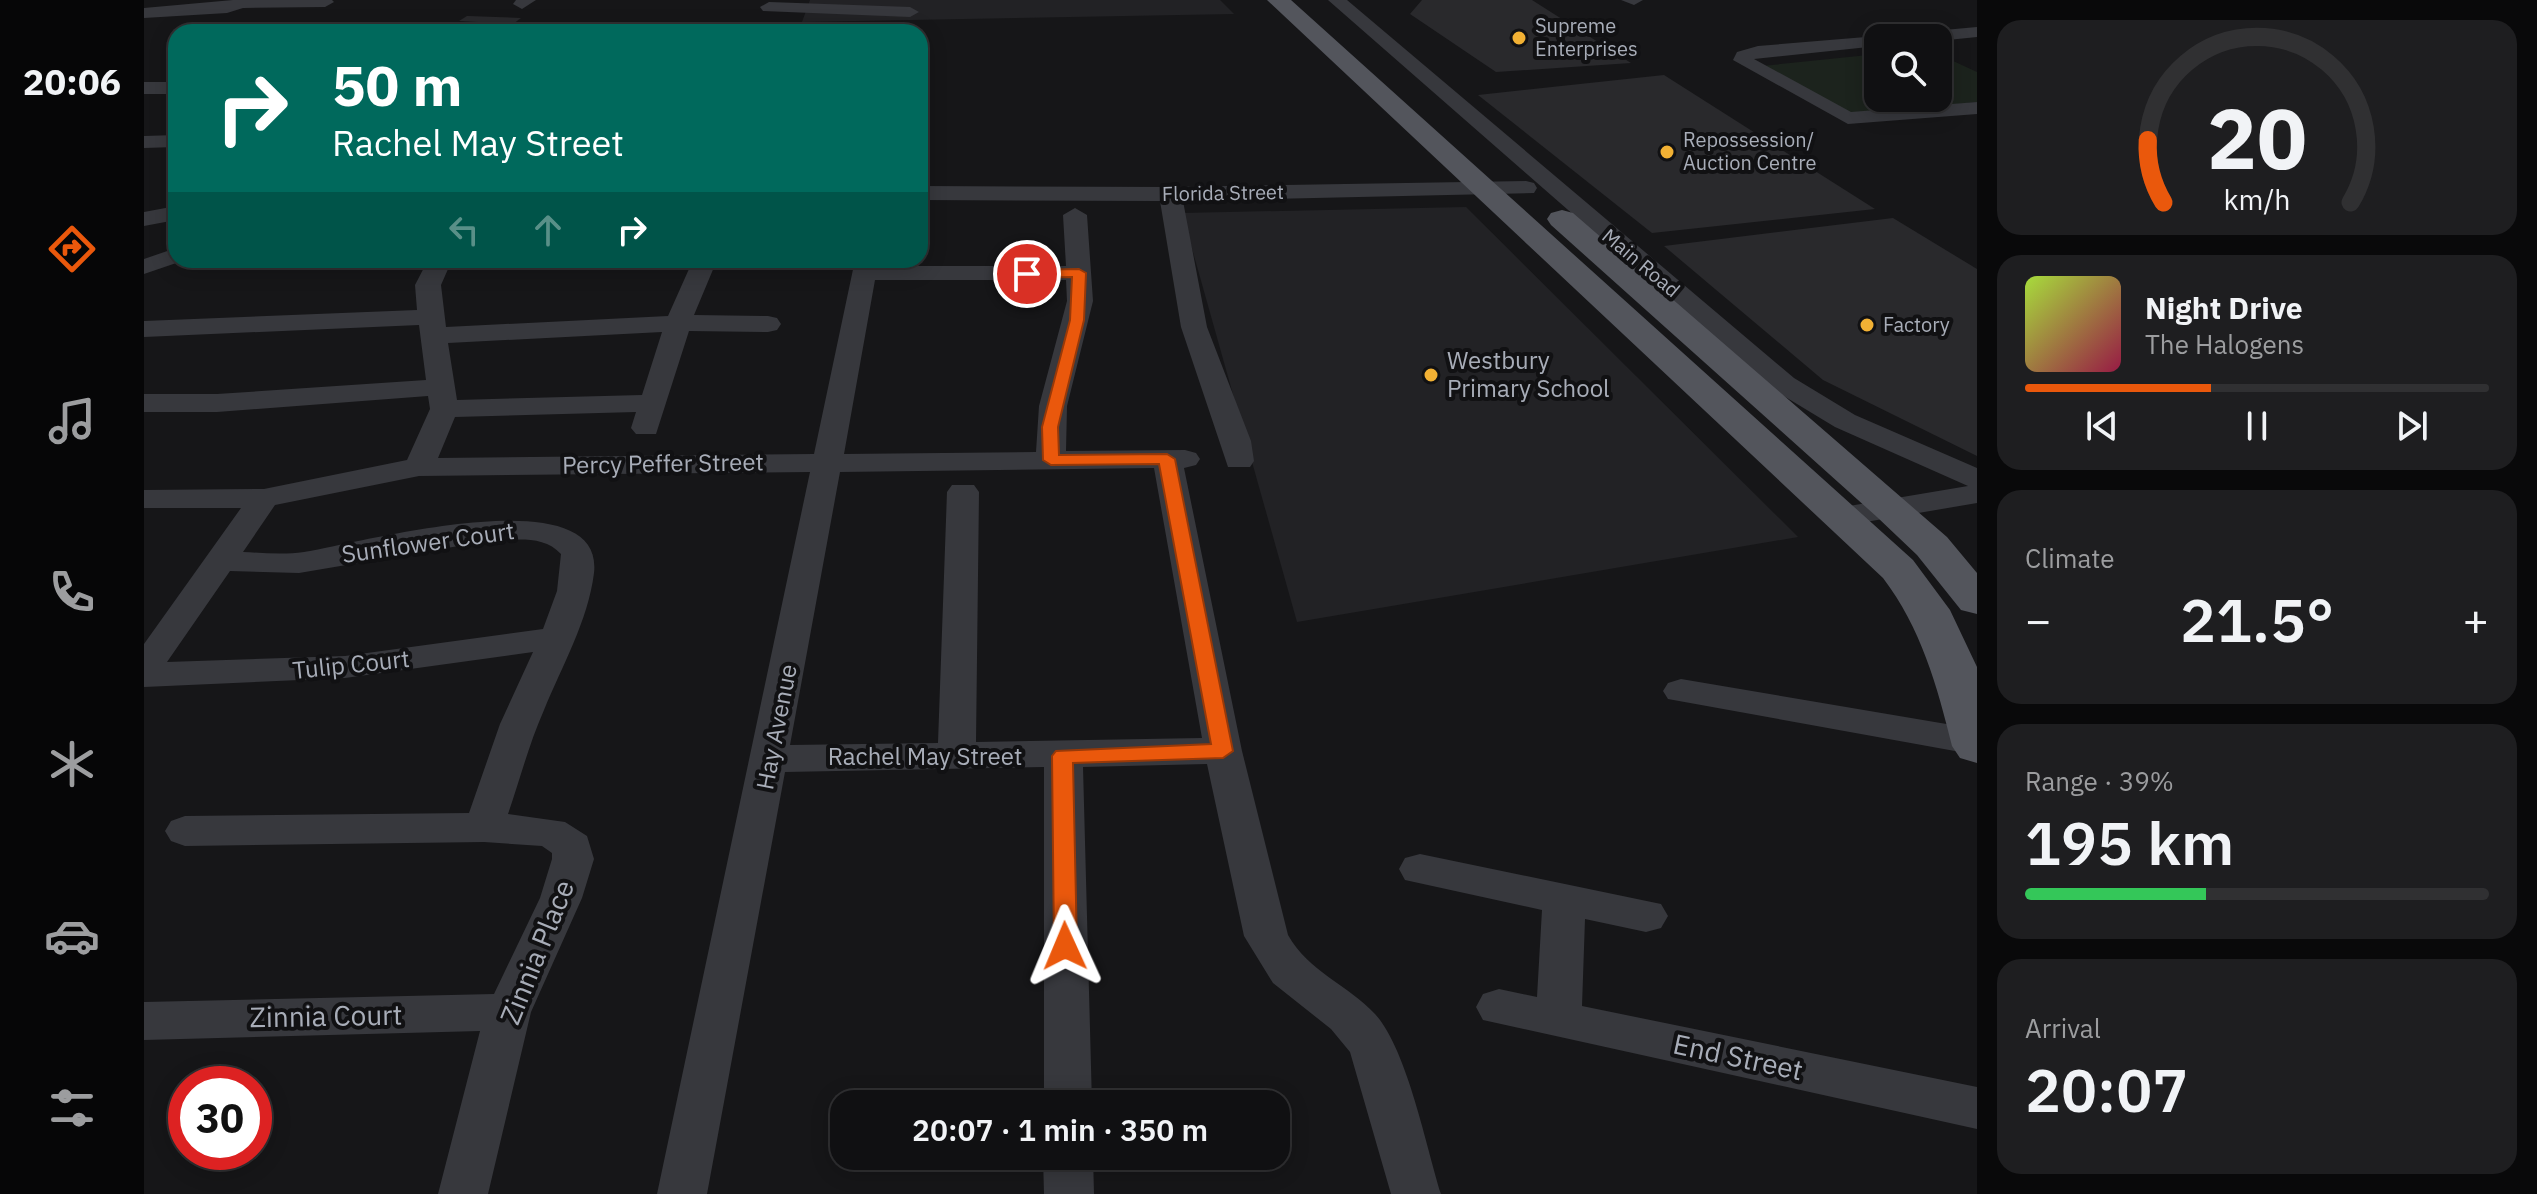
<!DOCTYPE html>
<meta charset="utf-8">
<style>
:root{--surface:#101012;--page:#1e1e20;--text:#f1f3f6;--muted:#9c9d9f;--line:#303032;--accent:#ea580c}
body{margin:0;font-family:"IBM Plex Sans",sans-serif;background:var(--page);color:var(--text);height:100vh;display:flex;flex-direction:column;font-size:30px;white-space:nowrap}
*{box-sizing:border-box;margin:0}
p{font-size:26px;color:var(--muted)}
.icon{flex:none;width:44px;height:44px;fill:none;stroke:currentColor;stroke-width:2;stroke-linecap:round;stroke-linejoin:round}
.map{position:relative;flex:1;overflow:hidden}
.panel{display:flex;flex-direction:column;gap:20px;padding:20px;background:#09090a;width:560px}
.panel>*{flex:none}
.hud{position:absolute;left:24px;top:24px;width:760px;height:244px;border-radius:24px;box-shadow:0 4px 20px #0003,0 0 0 2px var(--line);background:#00695c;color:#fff;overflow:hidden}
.tools{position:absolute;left:1720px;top:24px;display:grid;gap:16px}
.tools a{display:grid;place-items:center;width:88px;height:88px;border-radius:16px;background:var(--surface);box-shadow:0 4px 20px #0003,0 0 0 2px var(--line);font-size:40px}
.speed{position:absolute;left:24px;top:1066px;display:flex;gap:16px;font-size:40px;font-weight:700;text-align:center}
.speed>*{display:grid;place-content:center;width:104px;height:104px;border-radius:50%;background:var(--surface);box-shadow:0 4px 20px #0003,0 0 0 2px var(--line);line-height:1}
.speed .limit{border:12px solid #d22;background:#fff;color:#111}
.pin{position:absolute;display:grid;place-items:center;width:68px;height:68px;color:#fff;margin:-34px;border:4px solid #fff;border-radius:50%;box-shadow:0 2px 8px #0007}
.me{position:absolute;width:88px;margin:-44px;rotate:359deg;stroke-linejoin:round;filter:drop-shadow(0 0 6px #0008)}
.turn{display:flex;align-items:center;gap:28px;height:168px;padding:0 32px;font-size:36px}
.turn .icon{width:104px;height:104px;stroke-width:2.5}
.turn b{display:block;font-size:56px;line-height:68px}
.lanes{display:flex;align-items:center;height:76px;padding:0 32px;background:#0003;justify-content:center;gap:40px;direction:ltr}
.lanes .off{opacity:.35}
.big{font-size:60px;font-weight:600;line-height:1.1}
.panel .widget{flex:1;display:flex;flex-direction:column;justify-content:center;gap:12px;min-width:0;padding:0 28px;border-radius:24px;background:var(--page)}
.panel .dial{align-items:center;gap:0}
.dial svg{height:208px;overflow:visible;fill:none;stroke:var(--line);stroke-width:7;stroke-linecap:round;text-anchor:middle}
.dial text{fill:var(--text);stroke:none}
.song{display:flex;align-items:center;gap:24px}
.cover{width:96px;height:96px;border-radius:12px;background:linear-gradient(135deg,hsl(80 70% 55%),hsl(340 70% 35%))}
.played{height:8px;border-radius:4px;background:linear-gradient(90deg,var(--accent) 40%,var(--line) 40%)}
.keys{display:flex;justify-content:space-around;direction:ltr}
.heat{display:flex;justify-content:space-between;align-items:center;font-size:44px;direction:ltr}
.charge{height:12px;border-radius:6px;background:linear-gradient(90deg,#34c759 39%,var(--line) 0)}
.trip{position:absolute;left:686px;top:1090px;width:460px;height:80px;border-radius:24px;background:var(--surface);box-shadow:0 4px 20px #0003,0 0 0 2px var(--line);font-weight:600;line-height:80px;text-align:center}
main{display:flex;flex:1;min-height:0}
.tabs{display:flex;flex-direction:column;width:144px;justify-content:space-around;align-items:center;background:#060607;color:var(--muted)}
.tabs .icon{width:56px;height:56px}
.tabs .selected{color:var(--accent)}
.tabs b{font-size:36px;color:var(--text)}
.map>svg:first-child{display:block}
.built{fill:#222225}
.green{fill:#1c231d}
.building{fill:#29292c}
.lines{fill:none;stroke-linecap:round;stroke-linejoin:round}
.minor{fill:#37383d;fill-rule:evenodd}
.major{fill:#53555c;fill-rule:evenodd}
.route{fill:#ea580c;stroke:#983908;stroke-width:2}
.poi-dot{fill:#f2b134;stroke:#111113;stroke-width:3}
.labels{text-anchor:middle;stroke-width:8;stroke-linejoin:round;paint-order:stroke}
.far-poi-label{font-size:20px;fill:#a8adb8;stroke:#111113;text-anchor:start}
.far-street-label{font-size:20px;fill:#a8adb8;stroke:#111113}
.poi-label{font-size:24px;fill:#a8adb8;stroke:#111113;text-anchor:start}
.street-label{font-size:24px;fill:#a8adb8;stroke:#111113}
.near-street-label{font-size:28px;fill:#a8adb8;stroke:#111113}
</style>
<main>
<nav class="tabs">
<b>20:06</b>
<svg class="icon selected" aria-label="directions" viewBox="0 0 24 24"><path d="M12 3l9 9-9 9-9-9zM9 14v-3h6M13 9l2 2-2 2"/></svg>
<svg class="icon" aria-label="music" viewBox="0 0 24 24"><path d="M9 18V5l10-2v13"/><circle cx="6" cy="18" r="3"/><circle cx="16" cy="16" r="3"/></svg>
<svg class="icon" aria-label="phone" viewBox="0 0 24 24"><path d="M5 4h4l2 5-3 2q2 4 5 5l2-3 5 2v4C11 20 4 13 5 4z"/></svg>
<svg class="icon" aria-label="climate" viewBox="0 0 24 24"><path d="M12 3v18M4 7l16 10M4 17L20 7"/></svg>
<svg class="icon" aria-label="car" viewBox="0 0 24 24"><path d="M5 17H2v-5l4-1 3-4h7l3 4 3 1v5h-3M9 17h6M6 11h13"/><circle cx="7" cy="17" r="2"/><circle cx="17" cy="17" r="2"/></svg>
<svg class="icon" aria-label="filters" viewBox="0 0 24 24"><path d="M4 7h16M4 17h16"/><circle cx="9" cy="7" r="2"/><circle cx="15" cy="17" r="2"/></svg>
</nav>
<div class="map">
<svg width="1833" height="1194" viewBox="0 0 1833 1194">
<rect width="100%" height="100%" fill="#161618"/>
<g class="built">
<polygon points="666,0 1076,0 1090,14 658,22"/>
<polygon points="1322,207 1654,537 1153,622 1038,213"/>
</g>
<polygon class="green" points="1734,54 1734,98 1794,98 1794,54 1833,72 1833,102 1706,115 1618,66"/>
<g class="building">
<polygon points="1278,0 1388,0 1487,63 1352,72 1266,14"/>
<polygon points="323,16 377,18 369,24 315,21"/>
<polygon points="1520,75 1731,209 1508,233 1334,95"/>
<polygon points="1749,218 1833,269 1833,456 1679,380 1520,246"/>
</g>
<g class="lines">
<g class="minor">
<polygon points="89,0 188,0 190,2 181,7 99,8 83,13 0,18 0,8"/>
<polygon points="372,0 392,0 378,9 369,4"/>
<polygon points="1184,0 1203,0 1650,378 1711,415 1833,468 1833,503 1698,526 1687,523 1682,516 1687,509 1824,486 1691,427 1630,390"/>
<polygon points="1477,0 1499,0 1490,5"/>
<polygon points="625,2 766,7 775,12 766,17 619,11 616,7"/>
<polygon points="285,22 294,27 291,32 273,32 279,23"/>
<polygon points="397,27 745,27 754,32 388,32"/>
<polygon points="1833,27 1833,37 1794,41 1794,38 1758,38 1767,33"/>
<polygon points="1734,36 1741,38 1734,38 1734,46 1610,59 1707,112 1833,102 1833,114 1704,124 1589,60 1593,52 1614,46"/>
<rect x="0" y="82" width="32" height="12"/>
<polygon points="32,135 32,147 0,148 0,136"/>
<polygon points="1382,181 1390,183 1393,188 1390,193 1039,201 1063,327 1107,441 1110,461 1106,467 1084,467 1037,327 1016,201 776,200 776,186 1026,187"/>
<polygon points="32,206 32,220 0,226 0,212"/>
<path d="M931 208 943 215 949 301 923 406 922 451 1041 450 1052 453 1056 459 1052 465 1040 468 1098 751 1144 935C1164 971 1204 985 1231 1014 1263 1049 1282 1146 1297 1194H1247L1206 1052 1187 1029 1129 983 1100 936 1063 764 939 767 948 1104H900V767L641 772 563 1194H513L666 472 275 476 131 505 99 552C119 553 140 555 160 552 209 545 461 474 450 573 444 621 418 666 400 710 385 744 376 779 364 814L421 822 443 836 450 859 438 898 387 1012 344 1194H294L336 1031 0 1040V1002L350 994 396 898 408 859V853L398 846 340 842 41 846 27 841 21 831 27 821 41 816 325 813 356 724 389 652 201 678 0 687V644L97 508H0V490L120 489 263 460 286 409 284 396 73 412H0V394H73L282 380 275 325 0 337V321L273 310 271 285 284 260H308L297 285 302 327 524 316 549 260H573L550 315 624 316 633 318 637 324 633 330 624 332 545 331 512 434H492L487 428 492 412 311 417 294 458 670 454 711 260H735L734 266H922L919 215ZM731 280H922L923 301 895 406 892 452 700 454ZM518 332 498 395 313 400 304 343ZM1010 468 1058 738 832 742 835 492 830 485H808L803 492 794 743 646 745 696 472ZM350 540C374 540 400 535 417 554L413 591 399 629 201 656 23 662 86 571 155 573Z"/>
<polygon points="32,248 32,260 41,260 0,274 0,259"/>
<polygon points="1537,679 1832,729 1833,755 1524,699 1519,691 1524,683"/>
<polygon points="1276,854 1517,904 1524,916 1517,928 1502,932 1441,919 1438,1006 1833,1087 1833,1129 1339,1020 1332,1007 1339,994 1355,989 1393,997 1398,910 1261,880 1255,869 1261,858"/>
<polygon points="899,1156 949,1156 950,1194 900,1194"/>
</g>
<g class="major">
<path d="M1123 0H1147L1769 560 1806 610 1833 667V763L1816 758 1808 746C1793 685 1777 628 1739 578Z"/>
<polygon points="1418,210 1429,213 1803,537 1833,573 1833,614 1817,610 1773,555 1733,517 1407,225 1403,219 1407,213"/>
</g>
</g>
<polygon class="route" points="935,269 942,273 940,320 914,427 915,455 1023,454 1031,459 1089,751 1079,758 929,763 933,946 930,952 913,952 910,946 908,756 912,751 1067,744 1015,464 907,465 899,460 898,427 926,320 928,277 883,278 877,274 883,270"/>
<g class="poi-dot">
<circle cx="1375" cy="38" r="8"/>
<circle cx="1523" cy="152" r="8"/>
<circle cx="1723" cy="325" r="8"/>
<circle cx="1287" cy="375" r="8"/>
</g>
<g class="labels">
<g class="far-poi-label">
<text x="1391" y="33">Supreme<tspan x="1391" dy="23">Enterprises</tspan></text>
<text x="1539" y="147">Repossession/<tspan x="1539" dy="23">Auction Centre</tspan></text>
<text x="1739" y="332">Factory</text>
</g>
<g class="far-street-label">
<text transform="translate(1079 193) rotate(-1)" y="7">Florida Street</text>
<text transform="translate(1497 263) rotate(40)" y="7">Main Road</text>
</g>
<g class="poi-label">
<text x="1303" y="369">Westbury<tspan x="1303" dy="28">Primary School</tspan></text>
</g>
<g class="street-label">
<text transform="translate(519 464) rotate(-1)" y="8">Percy Peffer Street</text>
<text transform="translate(284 543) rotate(-8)" y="8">Sunflower Court</text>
<text transform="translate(207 665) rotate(-6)" y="8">Tulip Court</text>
<text transform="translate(633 727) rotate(-79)" y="8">Hay Avenue</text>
<text x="781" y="765">Rachel May Street</text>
</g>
<g class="near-street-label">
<text transform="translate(393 952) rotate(-68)" y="10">Zinnia Place</text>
<text transform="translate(182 1016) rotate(-1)" y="10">Zinnia Court</text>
<text transform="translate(1594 1057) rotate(12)" y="10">End Street</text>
</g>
</g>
</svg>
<div class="tools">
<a><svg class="icon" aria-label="search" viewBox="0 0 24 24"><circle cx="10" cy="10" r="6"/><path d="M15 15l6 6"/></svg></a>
</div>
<div class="speed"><div class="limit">30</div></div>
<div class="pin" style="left:883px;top:274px;background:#d93025"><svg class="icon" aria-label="arrive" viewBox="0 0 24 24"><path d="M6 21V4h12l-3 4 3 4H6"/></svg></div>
<svg class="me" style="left:921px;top:946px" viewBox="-20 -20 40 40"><path d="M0-17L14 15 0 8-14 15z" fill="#ea580c" stroke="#fff" stroke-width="4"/></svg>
<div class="trip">20:07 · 1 min · 350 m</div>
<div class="hud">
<div class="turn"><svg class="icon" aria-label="right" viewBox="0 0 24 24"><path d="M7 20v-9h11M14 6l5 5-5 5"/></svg><div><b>50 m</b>Rachel May Street</div></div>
<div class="lanes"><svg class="icon off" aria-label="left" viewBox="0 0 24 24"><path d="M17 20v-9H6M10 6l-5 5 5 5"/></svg><svg class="icon off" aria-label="ahead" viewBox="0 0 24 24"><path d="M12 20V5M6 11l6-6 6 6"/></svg><svg class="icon" aria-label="right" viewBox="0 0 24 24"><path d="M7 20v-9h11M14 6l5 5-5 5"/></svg></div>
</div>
</div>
<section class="panel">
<div class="widget dial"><svg viewBox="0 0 100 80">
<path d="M14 69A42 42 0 1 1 86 69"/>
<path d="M14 69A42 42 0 0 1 8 45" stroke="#ea580c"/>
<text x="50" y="56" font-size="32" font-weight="700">20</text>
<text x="50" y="72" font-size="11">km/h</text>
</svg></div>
<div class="widget">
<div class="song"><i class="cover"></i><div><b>Night Drive</b><p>The Halogens</p></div></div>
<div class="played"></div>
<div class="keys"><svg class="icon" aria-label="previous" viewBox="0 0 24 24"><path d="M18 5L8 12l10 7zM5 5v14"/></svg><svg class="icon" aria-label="pause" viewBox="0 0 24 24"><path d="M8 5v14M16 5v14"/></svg><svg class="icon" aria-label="next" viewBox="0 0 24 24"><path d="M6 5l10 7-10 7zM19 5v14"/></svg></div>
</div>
<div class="widget"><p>Climate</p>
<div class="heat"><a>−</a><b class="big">21.5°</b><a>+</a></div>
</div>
<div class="widget"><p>Range · 39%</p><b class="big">195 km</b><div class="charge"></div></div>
<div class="widget"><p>Arrival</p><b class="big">20:07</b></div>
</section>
</main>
